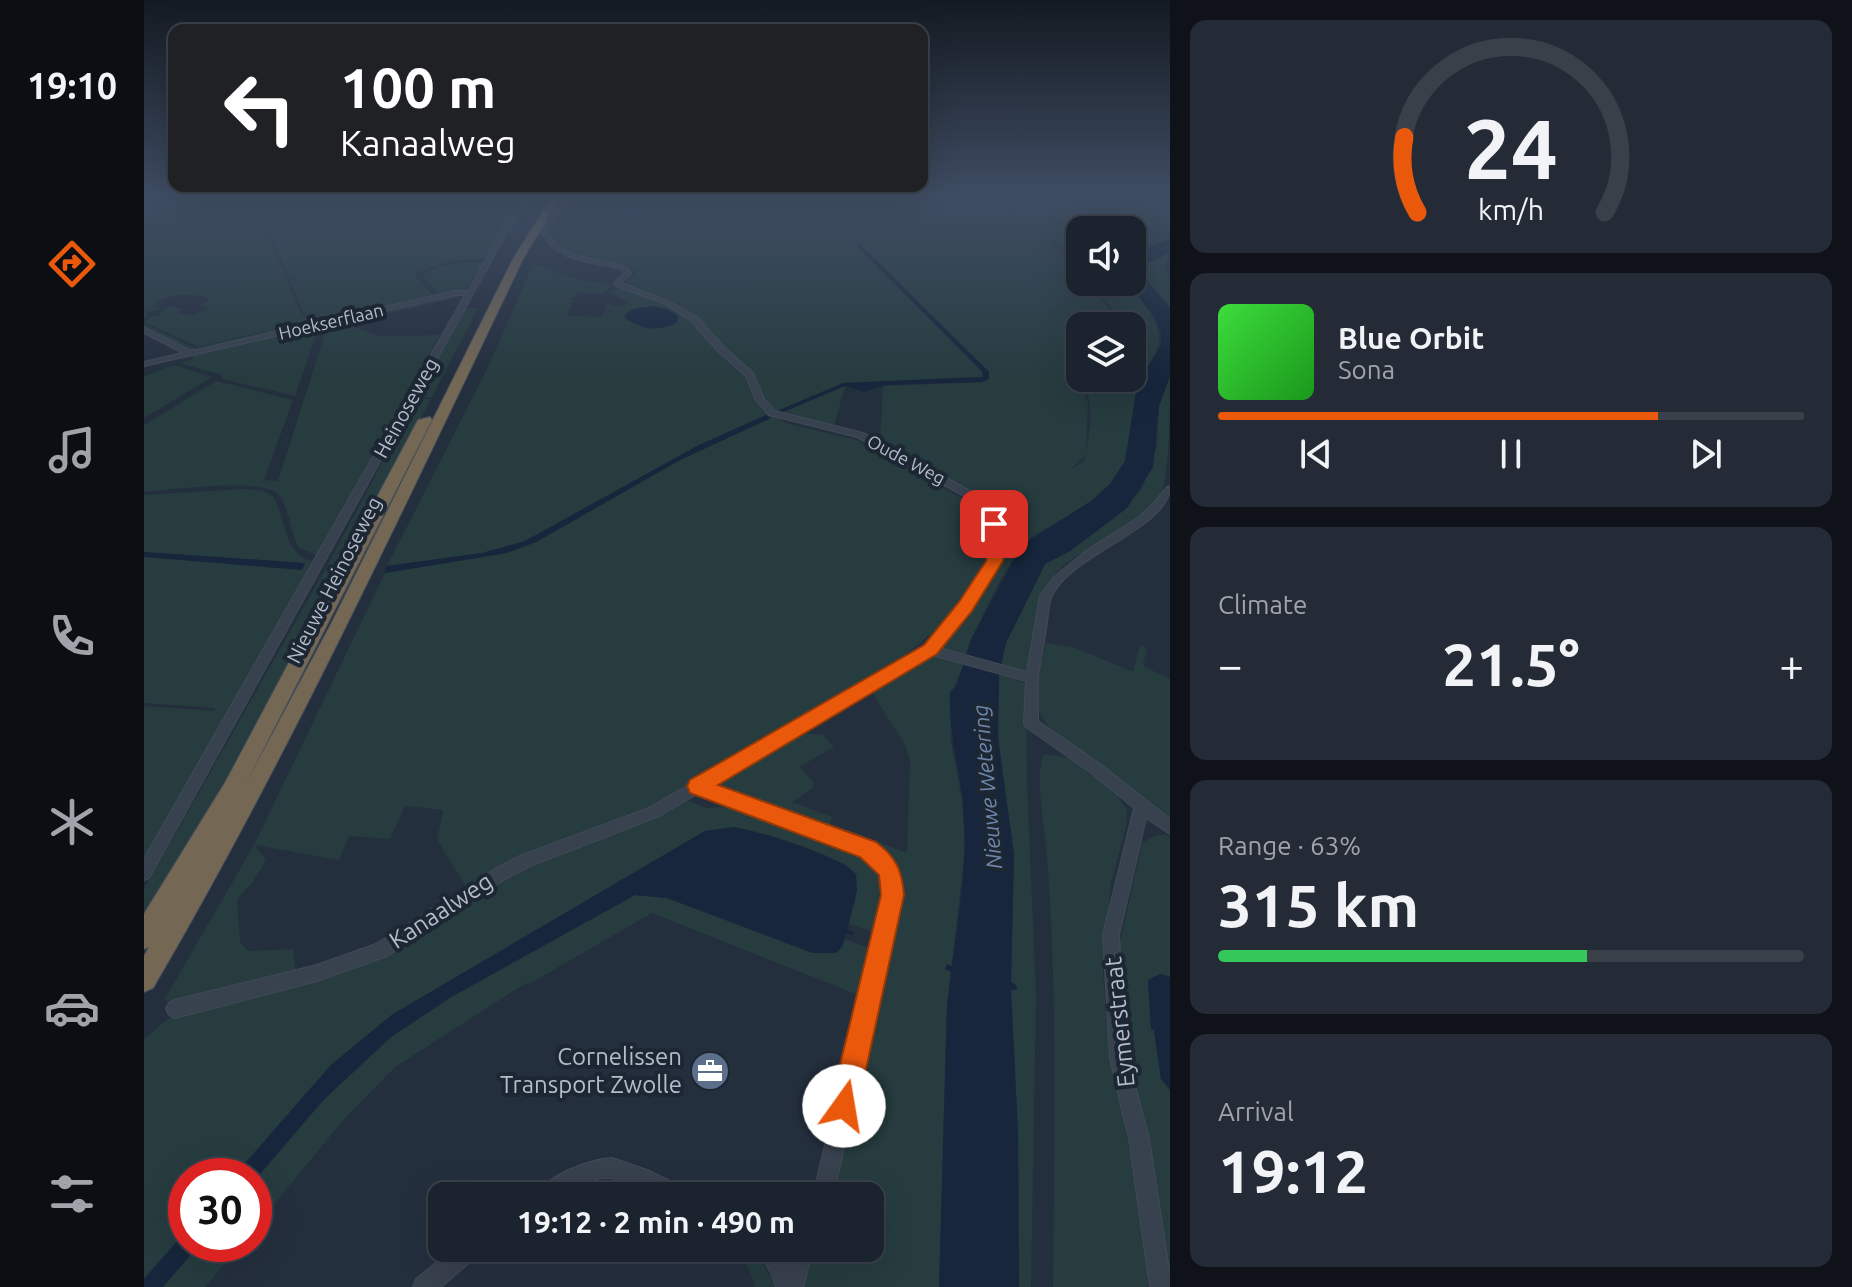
<!DOCTYPE html>
<meta charset="utf-8">
<style>
:root{--surface:#1b232e;--page:#242b36;--text:#f1f3f6;--muted:#a0a4aa;--line:#39404a;--accent:#ea580c}
body{margin:0;font-family:Ubuntu,sans-serif;background:var(--page);color:var(--text);height:100vh;display:flex;flex-direction:column;font-size:30px;white-space:nowrap}
*{box-sizing:border-box;margin:0}
p{font-size:26px;color:var(--muted)}
.icon{flex:none;width:44px;height:44px;fill:none;stroke:currentColor;stroke-width:2;stroke-linecap:round;stroke-linejoin:round}
.map{position:relative;flex:1;overflow:hidden}
.sheet{display:flex;flex-direction:column;gap:20px;padding:20px;background:#0f1319;width:682px}
.sheet>*{flex:none}
.top-card{position:absolute;left:24px;top:24px;width:760px;height:168px;border-radius:16px;box-shadow:0 8px 32px #0002,0 0 0 2px var(--line);background:#202124;color:#fff;overflow:hidden}
.buttons{position:absolute;left:922px;top:216px;display:grid;gap:16px}
.buttons a{display:grid;place-items:center;width:80px;height:80px;border-radius:16px;background:var(--surface);box-shadow:0 8px 32px #0002,0 0 0 2px var(--line);font-size:40px}
.speed{position:absolute;left:24px;top:1158px;display:flex;gap:16px;font-size:40px;font-weight:700;text-align:center}
.speed>*{display:grid;place-content:center;width:104px;height:104px;border-radius:50%;background:var(--surface);box-shadow:0 8px 32px #0002,0 0 0 2px var(--line);line-height:1}
.speed .limit{border:12px solid #d22;background:#fff;color:#111}
.pin{position:absolute;display:grid;place-items:center;width:68px;height:68px;color:#fff;margin:-34px;border-radius:16px;box-shadow:0 4px 12px #0006}
.me{position:absolute;width:88px;margin:-44px;rotate:13deg;stroke-linejoin:round;filter:drop-shadow(0 0 6px #0008)}
.turn{display:flex;align-items:center;gap:28px;height:168px;padding:0 40px;font-size:36px}
.turn .icon{width:104px;height:104px;stroke-width:2.5}
.turn b{display:block;font-size:56px;line-height:68px}
.big{font-size:60px;font-weight:700;line-height:1.1}
.sheet .tile{flex:1;display:flex;flex-direction:column;justify-content:center;gap:12px;min-width:0;padding:0 28px;border-radius:16px;background:var(--page)}
.sheet .dial{align-items:center;gap:0}
.dial svg{height:208px;overflow:visible;fill:none;stroke:var(--line);stroke-width:7;stroke-linecap:round;text-anchor:middle}
.dial text{fill:var(--text);stroke:none}
.song{display:flex;align-items:center;gap:24px}
.cover{width:96px;height:96px;border-radius:12px;background:linear-gradient(135deg,hsl(120 70% 55%),hsl(120 70% 35%))}
.played{height:8px;border-radius:4px;background:linear-gradient(90deg,var(--accent) 75%,var(--line) 75%)}
.keys{display:flex;justify-content:space-around;direction:ltr}
.heat{display:flex;justify-content:space-between;align-items:center;font-size:44px;direction:ltr}
.charge{height:12px;border-radius:6px;background:linear-gradient(90deg,#34c759 63%,var(--line) 0)}
.trip{position:absolute;left:284px;top:1182px;width:456px;height:80px;border-radius:16px;background:var(--surface);box-shadow:0 8px 32px #0002,0 0 0 2px var(--line);font-weight:700;line-height:80px;text-align:center}
main{display:flex;flex:1;min-height:0}
.tabs{display:flex;flex-direction:column;width:144px;justify-content:space-around;align-items:center;background:#0b0e12;color:var(--muted)}
.tabs .icon{width:56px;height:56px}
.tabs .current{color:var(--accent)}
.tabs b{font-size:36px;color:var(--text)}
.map>svg:first-child{display:block}
.green{fill:#263c3f;fill-rule:evenodd}
.water{fill:#17263c}
.lines{fill:none;stroke-linecap:round;stroke-linejoin:round}
.minor-casing{stroke:#414a57;stroke-width:2}
.highway-casing{stroke:#434c59;stroke-width:2}
.minor{fill:#38414e;fill-rule:evenodd}
.highway{fill:#746855;fill-rule:evenodd}
.route{fill:#ea580c;stroke:#983908;stroke-width:2}
.labels{text-anchor:middle;stroke-width:8;stroke-linejoin:round;paint-order:stroke}
.far-street-label{font-size:18px;fill:#b4bcc9;stroke:#1d2633}
.street-label{font-size:20px;fill:#b4bcc9;stroke:#1d2633}
.water-label{font-size:22px;font-style:italic;fill:#6d86a8;stroke:#1d2633}
.near-street-label{font-size:24px;fill:#b4bcc9;stroke:#1d2633}
.near-poi-label{font-size:24px;fill:#b4bcc9;stroke:#1d2633;text-anchor:end}
</style>
<main>
<nav class="tabs">
<b>19:10</b>
<svg class="icon current" aria-label="directions" viewBox="0 0 24 24"><path d="M12 3l9 9-9 9-9-9zM9 14v-3h6M13 9l2 2-2 2"/></svg>
<svg class="icon" aria-label="music" viewBox="0 0 24 24"><path d="M9 18V5l10-2v13"/><circle cx="6" cy="18" r="3"/><circle cx="16" cy="16" r="3"/></svg>
<svg class="icon" aria-label="phone" viewBox="0 0 24 24"><path d="M5 4h4l2 5-3 2q2 4 5 5l2-3 5 2v4C11 20 4 13 5 4z"/></svg>
<svg class="icon" aria-label="climate" viewBox="0 0 24 24"><path d="M12 3v18M4 7l16 10M4 17L20 7"/></svg>
<svg class="icon" aria-label="car" viewBox="0 0 24 24"><path d="M5 17H2v-5l4-1 3-4h7l3 4 3 1v5h-3M9 17h6M6 11h13"/><circle cx="7" cy="17" r="2"/><circle cx="17" cy="17" r="2"/></svg>
<svg class="icon" aria-label="filters" viewBox="0 0 24 24"><path d="M4 7h16M4 17h16"/><circle cx="9" cy="7" r="2"/><circle cx="15" cy="17" r="2"/></svg>
</nav>
<div class="map">
<svg width="1026" height="1287" viewBox="0 0 1026 1287">
<rect width="100%" height="100%" fill="#242f3e"/>
<g class="green">
<path d="M0 197H109L157 313 169 324 50 351 0 328V324L52 349 159 322 55 347 0 322 9 316H22L14 314 28 306 39 309 33 313 49 316 64 308 55 305 67 299C48 293 29 293 11 303L15 304 12 307 18 308 2 313 5 315 0 318Z"/>
<polygon points="111,197 117,197 132,232 119,197 383,199 341,259 306,261 273,272 272,277 290,296 171,324 159,312"/>
<path d="M524 197 558 205 571 200 564 197H784L794 201 796 200 790 197H806L798 199 800 201C841 187 858 212 892 230L846 197H1026V239L988 253V230H936V273L912 242 904 237 936 276V282H941L962 305 968 326H936L934 379 944 402 942 454 926 470 940 461C946 434 952 405 938 380L988 378V326H972L967 307 944 282H983C1001 305 1026 330 1010 361 1005 370 996 376 993 386 987 413 991 445 977 470 958 503 920 517 890 535 868 548 830 631 822 656L802 651 795 645 855 558 851 518 840 502 736 444 739 386 839 382 845 372 726 254 712 245 839 373 838 377 699 383 701 386 690 426 632 414 618 398 608 375 539 309 481 285 491 273 487 267C461 259 428 260 410 238L411 226 444 211 461 219 476 214 491 219 523 203 518 201Z"/>
<polygon points="1026,252 1020,267 1026,280 1026,307 1007,286 1001,273 1004,263"/>
<polygon points="323,262 340,262 323,289 297,295 280,278 280,274 296,266"/>
<path d="M389 264 435 280 468 284 459 294 432 292 430 298H424L429 300 423 316 458 317 460 311H465L461 308 463 303 474 307 486 302 465 293 476 287 520 303 541 316 573 350 598 370 611 398 630 416 644 424 713 440 832 506 842 518 834 534 846 537C844 573 809 615 783 637 763 655 743 665 724 685L526 800 324 890 293 840 299 810 261 806 246 839 205 836 195 860 111 845 122 861 108 883 93 899 96 942 104 951 149 949 152 971 36 1003 20 1000 110 845 241 573 363 553 392 542 536 460 626 418 622 415 555 445 381 541 338 553 243 566 345 365ZM515 307 529 312V325L501 329 481 315 489 309Z"/>
<path d="M317 293 315 297 201 324 235 336 296 335 173 555 154 547C147 531 145 509 135 495 122 477 24 490 0 492V425L72 381 149 400 120 480 134 481 183 327 188 326V323Z"/>
<polygon points="334,308 288,397 272,397 319,309"/>
<polygon points="175,326 151,396 79,379 77,375 36,363 49,359 48,354"/>
<polygon points="30,365 68,377 0,418 0,376"/>
<path d="M1026 376C1026 412 1026 460 1018 493 996 538 929 542 903 585 890 607 889 644 885 669L876 671 857 666 862 643 901 564 926 551 975 514 998 489 1013 446 1015 406Z"/>
<polygon points="272,399 287,399 88,773 0,921 0,889 182,568"/>
<path d="M100 489 119 491 129 496C143 520 138 554 170 562L0 861V706L70 711 71 708 0 703V557L160 563 0 552V495Z"/>
<path d="M902 643 932 648 989 672 996 645 1003 648 999 666 1026 679V821C996 799 906 742 895 710 888 692 898 662 902 643Z"/>
<polygon points="791,654 821,662 806,695 807,743 818,799 821,849 803,1006 795,1287 659,1287 661,1267 667,1248 726,1248 726,1196 685,1196 756,889 701,829 763,853 766,761 762,746 727,691 778,657"/>
<polygon points="855,673 882,684 883,783 892,994 887,1287 875,1287 874,1133 867,989 873,989 872,985 867,982 870,855 854,738"/>
<polygon points="653,732 679,735 690,747 655,767 670,782 669,788 648,802 688,817 686,825 678,827 569,787 568,784"/>
<path d="M900 754 924 758 969 790 983 810 982 827 967 883 959 970 962 1016 1000 1237 1004 1287H909C910 1143 914 999 903 856 901 830 890 776 900 754Z"/>
<path d="M539 799 562 808 578 807 613 812 728 857 743 880 734 934 705 924 713 891 706 868 699 863C657 847 607 821 561 831L249 1014 187 1065 90 1176H42V1231L0 1279V1039L24 1019 35 1015 168 980 356 879Z"/>
<polygon points="1022,834 1026,837 1026,977 1016,974 1004,981 1007,1029 1010,1030 1017,1079 1026,1090 1026,1278 978,1010 975,947 998,843 1011,836"/>
<polygon points="491,895 523,898 669,953 698,947 701,939 731,950 673,1196 652,1196 655,1183 670,1189 717,996 508,913 385,984 382,983 251,1067 202,1117 110,1228 110,1181 180,1100 247,1037 308,997"/>
<polygon points="464,1180 503,1196 424,1196 442,1184"/>
<polygon points="56,1244 97,1244 61,1287 19,1287"/>
<path d="M580 1248H606L620 1265 631 1287H611C607 1268 597 1256 580 1248Z"/>
</g>
<g class="water">
<path d="M1026 239V252L1004 263 1001 273 1007 286 1026 307V376L1015 406 1009 467 983 508 926 551 901 564 862 643 855 673 854 738 870 855 867 982 872 985 873 990H867L874 1133 875 1287H795L803 1006 807 972 801 969 803 964 808 966C814 918 823 870 820 822 819 778 804 737 806 692L813 685 827 639 878 545 947 501 966 484 981 461 993 385 1017 344V334L1010 316 983 282H988V253Z"/>
<polygon points="711,244 716,245 845,372 845,379 839,382 741,385 720,392 701,386 637,413 633,411 699,383 838,377 839,372"/>
<path d="M508 306 523 309 534 316 533 322C516 333 498 329 482 319L480 315 489 309Z"/>
<polygon points="622,415 627,418 536,460 392,542 363,553 241,573 243,566 338,553 381,541 555,445"/>
<polygon points="0,552 161,563 158,570 0,557"/>
<path d="M590 827C619 833 693 854 712 874L713 891 703 929 709 932V935L702 933 698 947 692 953H669L523 898 491 895 308 996 247 1037 180 1099 110 1181V1176H90L187 1065 249 1014 561 831Z"/>
<polygon points="1016,974 1026,977 1026,1090 1017,1079 1010,1030 1007,1029 1004,980"/>
<polygon points="42,1231 42,1244 56,1244 19,1287 0,1287 0,1279"/>
</g>
<g class="lines">
<defs>
<g id="minor">
<polygon points="384,197 390,197 365,229 5,878 0,880 0,859 321,295 311,295 0,366 0,362 39,353 0,333 0,328 47,351 311,291 324,291 359,229"/>
<path d="M419 197H425L403 232C420 261 456 258 484 268L487 274 477 283 526 302 553 317 580 347 609 373 620 399 631 411 719 433 837 497 853 519 859 551 839 590 795 648 883 672 896 596 910 577 942 551 995 517 1010 503 1023 487 1026 486C1026 529 924 554 907 598 904 607 904 619 902 628 900 644 896 661 894 677 893 691 894 706 894 721L956 764 1026 819V834L1002 818 975 935 977 981 984 1058 1005 1139 1026 1276V1287H1006L985 1139 966 1058 959 935 990 808 946 772 882 727 880 723 882 681 788 655 568 785 729 844C747 857 758 873 756 895L689 1196H669L740 895C742 875 734 865 719 854L555 793 515 816 386 866 361 879 243 956 173 981 31 1018 25 1015 22 1009 25 1003 31 1000 173 965 232 944 351 869 376 856 505 808 783 647 830 585 849 551 843 519 829 501 713 437 625 415 612 400 602 376 574 351 547 321 522 304 470 285V283L480 274 479 270C448 260 416 265 397 232Z"/>
<path d="M468 1158 503 1170 542 1189 545 1196H514L481 1181 468 1178H455L445 1182 421 1196H393C402 1175 447 1159 468 1158Z"/>
<polygon points="311,1248 337,1248 334,1255 297,1287 269,1287 272,1279"/>
<polygon points="613,1248 635,1248 644,1263 649,1248 669,1248 659,1287 632,1287 626,1271"/>
</g>
<path id="highway" d="M408 197H416L379 259C261 505 147 752 9 988L0 992V956L5 947 0 949V914L82 781 274 420 286 417 288 420 99 789 187 624 369 259Z"/>
</defs>
<use href="#minor" class="minor-casing"/>
<use href="#highway" class="highway-casing"/>
<use href="#minor" class="minor"/>
<use href="#highway" class="highway"/>
</g>
<linearGradient id="sky" x2="0" y2="1"><stop stop-color="#141a22"/><stop offset="0.52" stop-color="#3f4d63"/><stop offset="1" stop-color="#3f4d63" stop-opacity="0"/></linearGradient>
<rect width="1026" height="377" fill="url(#sky)"/>
<path class="route" d="M850 520 858 524 862 545 859 561 828 611 793 654 574 785 732 842C752 857 758 870 760 895L714 1106 710 1116 700 1120 690 1116 686 1106 737 895 735 875 716 857 546 793 543 786 546 780 780 645 815 602 842 561 846 545 842 524Z"/>
<defs>
<symbol id="office-disc" viewBox="-11 -11 22 22"><circle r="9.5" fill="#5c6f8a" stroke="#1d2633"/><path d="M-6-3h4V-5.5h4V-3h4V5H-6ZM-1-4.5V-3h2v-1.5ZM-6 0V1H6V0Z" fill="#fff"/></symbol>
</defs>
<g fill-rule="evenodd">
<use href="#office-disc" x="544" y="1049" width="44" height="44"/>
</g>
<g class="labels">
<g class="far-street-label">
<text transform="translate(187 322) rotate(-13)" y="6">Hoekserflaan</text>
<text transform="translate(762 460) rotate(28)" y="6">Oude Weg</text>
</g>
<g class="street-label">
<text transform="translate(262 408) rotate(-61)" y="7">Heinoseweg</text>
<text transform="translate(190 580) rotate(-63)" y="7">Nieuwe Heinoseweg</text>
</g>
<g class="water-label">
<text transform="translate(843 787) rotate(-95)" y="8">Nieuwe Wetering</text>
</g>
<g class="near-street-label">
<text transform="translate(297 911) rotate(-33)" y="8">Kanaalweg</text>
<text transform="translate(976 1022) rotate(-96)" y="8">Eymerstraat</text>
</g>
<g class="near-poi-label">
<text x="538" y="1065">Cornelissen<tspan x="538" dy="28">Transport Zwolle</tspan></text>
</g>
</g>
</svg>
<div class="buttons">
<a><svg class="icon" aria-label="sound" viewBox="0 0 24 24"><path d="M4 9h4l5-4v14l-5-4H4zM17 9q2 3 0 6"/></svg></a>
<a><svg class="icon" aria-label="layers" viewBox="0 0 24 24"><path d="M12 4l9 5-9 5-9-5zM3 14l9 5 9-5"/></svg></a>
</div>
<div class="speed"><div class="limit">30</div></div>
<div class="pin" style="left:850px;top:524px;background:#d93025"><svg class="icon" aria-label="arrive" viewBox="0 0 24 24"><path d="M6 21V4h12l-3 4 3 4H6"/></svg></div>
<svg class="me" style="left:700px;top:1106px" viewBox="-20 -20 40 40"><circle r="19" fill="#fff"/><path d="M0-13L10 11 0 6-10 11z" fill="#ea580c"/></svg>
<div class="trip">19:12 · 2 min · 490 m</div>
<div class="top-card">
<div class="turn"><svg class="icon" aria-label="left" viewBox="0 0 24 24"><path d="M17 20v-9H6M10 6l-5 5 5 5"/></svg><div><b>100 m</b>Kanaalweg</div></div>
</div>
</div>
<section class="sheet">
<div class="tile dial"><svg viewBox="0 0 100 80">
<path d="M14 69A42 42 0 1 1 86 69"/>
<path d="M14 69A42 42 0 0 1 9 40" stroke="#ea580c"/>
<text x="50" y="56" font-size="32" font-weight="700">24</text>
<text x="50" y="72" font-size="11">km/h</text>
</svg></div>
<div class="tile">
<div class="song"><i class="cover"></i><div><b>Blue Orbit</b><p>Sona</p></div></div>
<div class="played"></div>
<div class="keys"><svg class="icon" aria-label="previous" viewBox="0 0 24 24"><path d="M18 5L8 12l10 7zM5 5v14"/></svg><svg class="icon" aria-label="pause" viewBox="0 0 24 24"><path d="M8 5v14M16 5v14"/></svg><svg class="icon" aria-label="next" viewBox="0 0 24 24"><path d="M6 5l10 7-10 7zM19 5v14"/></svg></div>
</div>
<div class="tile"><p>Climate</p>
<div class="heat"><a>−</a><b class="big">21.5°</b><a>+</a></div>
</div>
<div class="tile"><p>Range · 63%</p><b class="big">315 km</b><div class="charge"></div></div>
<div class="tile"><p>Arrival</p><b class="big">19:12</b></div>
</section>
</main>
